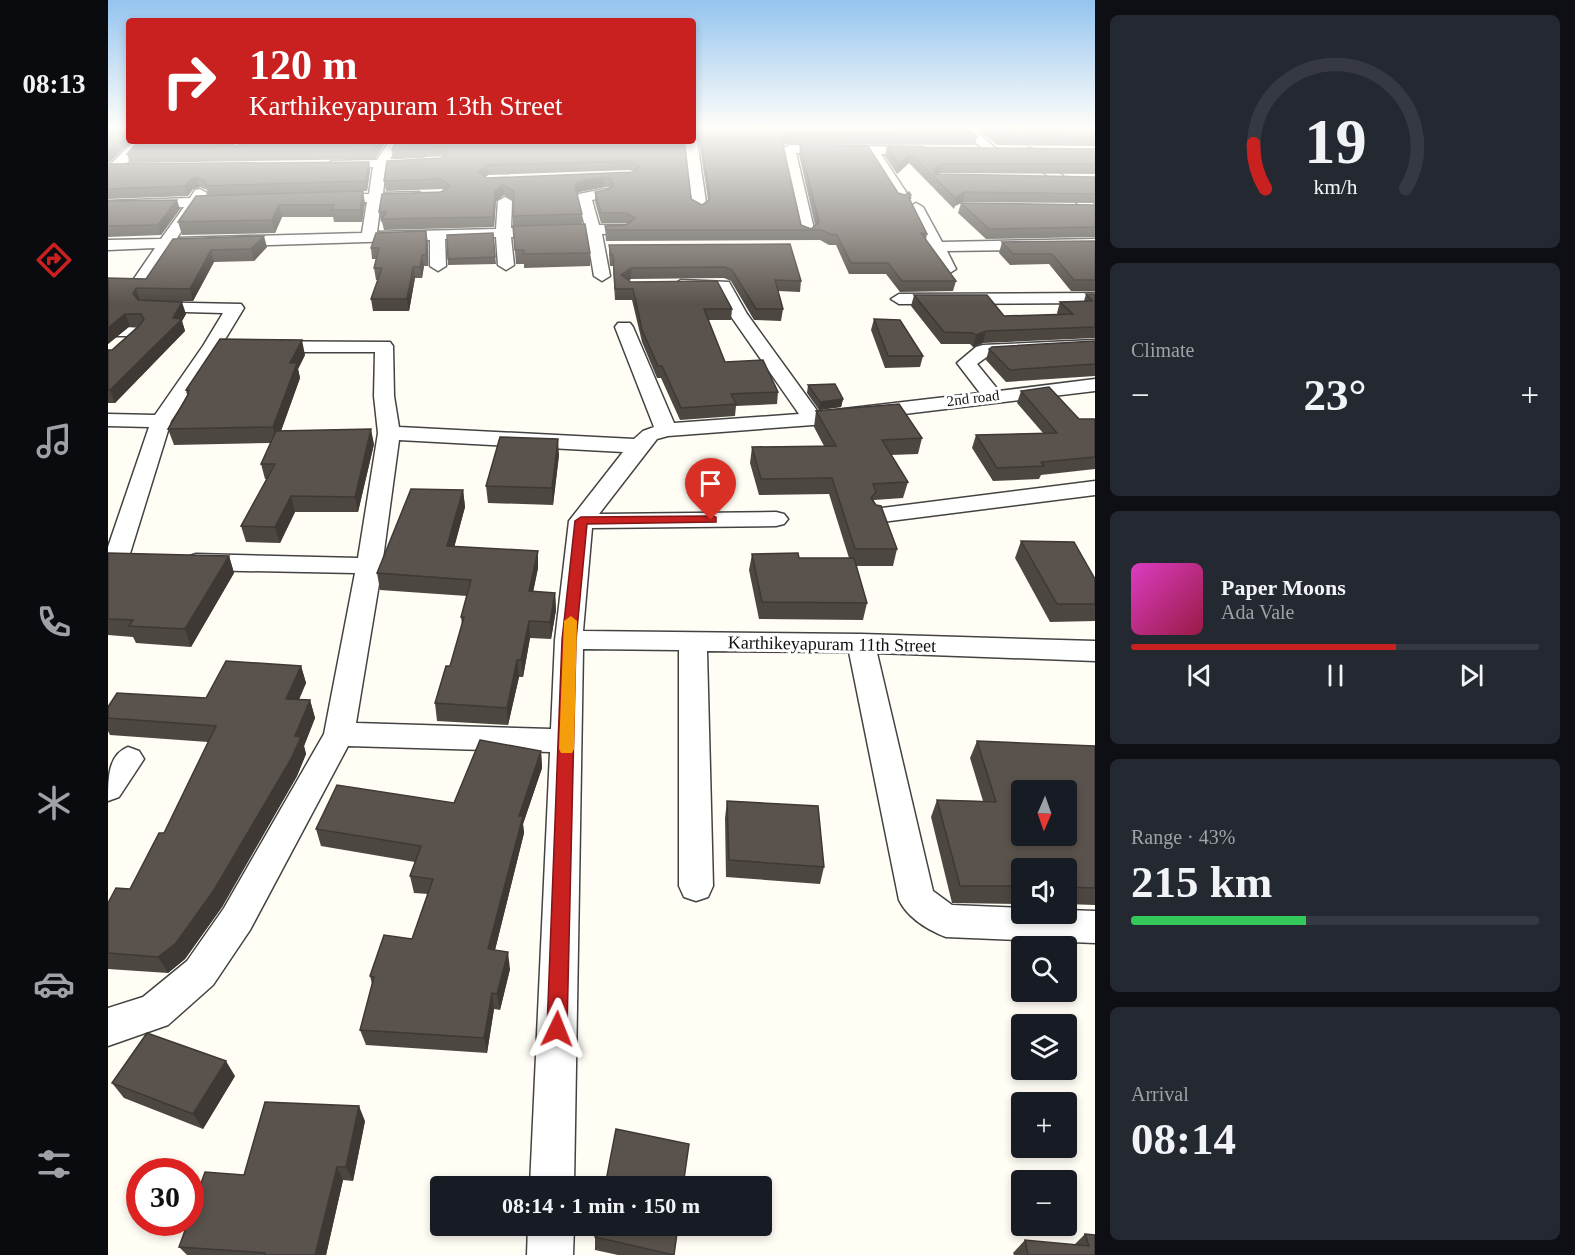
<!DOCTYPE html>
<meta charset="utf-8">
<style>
:root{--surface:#171b24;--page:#242831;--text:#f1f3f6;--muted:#9ea1a6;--line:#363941;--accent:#c82120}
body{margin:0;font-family:"Times New Roman",serif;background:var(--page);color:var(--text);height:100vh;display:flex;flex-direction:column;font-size:22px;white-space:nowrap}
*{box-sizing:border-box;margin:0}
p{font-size:20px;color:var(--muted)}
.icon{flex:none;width:33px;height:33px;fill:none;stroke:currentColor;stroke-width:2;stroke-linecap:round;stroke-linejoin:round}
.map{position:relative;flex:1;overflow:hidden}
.drawer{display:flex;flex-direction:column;gap:15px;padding:15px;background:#0d0f14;width:480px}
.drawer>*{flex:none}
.hud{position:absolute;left:18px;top:18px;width:570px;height:126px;border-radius:6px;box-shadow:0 3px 9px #0003;background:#c82120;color:#fff;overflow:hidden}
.needle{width:39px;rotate:182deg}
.controls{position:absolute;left:903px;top:780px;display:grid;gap:12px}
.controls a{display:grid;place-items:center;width:66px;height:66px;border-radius:6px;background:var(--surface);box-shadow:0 3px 9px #0003;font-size:30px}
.speed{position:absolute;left:18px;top:1158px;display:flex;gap:12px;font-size:30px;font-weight:700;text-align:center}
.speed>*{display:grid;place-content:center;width:78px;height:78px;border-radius:50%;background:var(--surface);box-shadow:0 3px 9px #0003;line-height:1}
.speed .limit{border:9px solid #d22;background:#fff;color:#111}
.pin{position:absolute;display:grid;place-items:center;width:51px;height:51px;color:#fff;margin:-62px -26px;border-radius:50% 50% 50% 0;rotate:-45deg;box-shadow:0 0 6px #0007}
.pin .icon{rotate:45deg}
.me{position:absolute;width:66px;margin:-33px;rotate:2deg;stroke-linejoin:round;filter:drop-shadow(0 0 4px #0008)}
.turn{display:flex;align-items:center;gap:21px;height:126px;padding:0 24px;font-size:27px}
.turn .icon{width:78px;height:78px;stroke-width:2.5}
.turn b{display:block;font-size:42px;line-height:51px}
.big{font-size:45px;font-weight:800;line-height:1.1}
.drawer .widget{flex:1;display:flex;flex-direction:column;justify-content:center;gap:9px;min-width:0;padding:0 21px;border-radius:9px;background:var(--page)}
.drawer .dial{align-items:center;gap:0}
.dial svg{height:156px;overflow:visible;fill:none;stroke:var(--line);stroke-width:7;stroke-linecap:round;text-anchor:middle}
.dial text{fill:var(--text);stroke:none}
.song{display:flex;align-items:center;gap:18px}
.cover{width:72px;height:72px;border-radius:9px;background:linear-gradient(135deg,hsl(310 70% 55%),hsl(340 70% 35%))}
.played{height:6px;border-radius:3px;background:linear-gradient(90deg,var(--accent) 65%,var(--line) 65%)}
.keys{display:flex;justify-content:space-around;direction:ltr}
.heat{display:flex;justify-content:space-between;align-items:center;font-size:33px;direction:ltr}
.charge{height:9px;border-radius:4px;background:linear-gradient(90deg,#34c759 43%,var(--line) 0)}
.trip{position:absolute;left:322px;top:1176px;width:342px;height:60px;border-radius:6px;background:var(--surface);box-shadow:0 3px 9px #0003;font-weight:800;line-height:60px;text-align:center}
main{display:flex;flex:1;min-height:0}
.dock{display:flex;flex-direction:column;width:108px;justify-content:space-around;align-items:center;background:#090b0e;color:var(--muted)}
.dock .icon{width:42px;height:42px}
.dock .selected{color:var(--accent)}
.dock b{font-size:27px;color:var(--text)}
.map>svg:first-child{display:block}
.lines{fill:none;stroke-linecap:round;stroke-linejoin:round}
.minor-casing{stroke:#434343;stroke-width:3}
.minor{fill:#fff;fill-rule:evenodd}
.wall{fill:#4d4741;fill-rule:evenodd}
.shaded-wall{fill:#3f3935}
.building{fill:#5a524c;stroke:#3f3935;stroke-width:1.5;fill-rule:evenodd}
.route{fill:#c82120;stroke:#821515;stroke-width:1.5}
.slow{fill:#f59e0b}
.labels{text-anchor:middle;stroke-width:6;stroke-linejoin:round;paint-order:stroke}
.far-street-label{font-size:15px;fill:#101010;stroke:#fff}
.street-label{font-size:18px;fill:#101010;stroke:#fff}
</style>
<main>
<nav class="dock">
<b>08:13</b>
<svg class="icon selected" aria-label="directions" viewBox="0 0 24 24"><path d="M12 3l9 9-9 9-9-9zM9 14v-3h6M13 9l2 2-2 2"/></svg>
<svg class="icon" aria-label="music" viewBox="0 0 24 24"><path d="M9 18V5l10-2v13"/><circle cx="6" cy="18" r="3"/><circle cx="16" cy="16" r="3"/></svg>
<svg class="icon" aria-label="phone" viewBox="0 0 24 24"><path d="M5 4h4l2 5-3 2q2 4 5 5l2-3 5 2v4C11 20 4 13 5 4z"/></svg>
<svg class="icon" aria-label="climate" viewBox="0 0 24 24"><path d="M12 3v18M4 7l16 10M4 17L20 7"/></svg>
<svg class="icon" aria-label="car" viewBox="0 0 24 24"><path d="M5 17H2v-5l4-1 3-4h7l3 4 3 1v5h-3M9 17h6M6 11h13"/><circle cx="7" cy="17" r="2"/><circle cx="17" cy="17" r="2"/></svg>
<svg class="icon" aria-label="filters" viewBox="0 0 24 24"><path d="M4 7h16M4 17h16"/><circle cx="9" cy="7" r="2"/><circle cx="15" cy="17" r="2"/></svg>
</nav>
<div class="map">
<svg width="987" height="1255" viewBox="0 0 987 1255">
<rect width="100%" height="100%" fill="#fffdf4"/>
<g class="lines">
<defs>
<g id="minor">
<polygon points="851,128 864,128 892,152 886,156 882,155"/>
<polygon points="585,138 589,141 599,209 592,213 585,209 577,141 585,141"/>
<polygon points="26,141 39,141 17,165 41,166 42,169 41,172 1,172 1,166"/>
<polygon points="281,141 288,141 290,144 282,159 315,158 321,162 315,166 278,167 275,193 311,192 318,196 311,200 273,201 269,232 388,229 390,201 397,197 404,201 403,228 477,226 469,197 471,194 496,189 501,190 503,193 501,196 484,200 491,225 518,225 525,229 518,233 494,234 502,276 494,281 486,276 479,235 403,237 406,265 398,270 390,265 388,237 337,239 338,266 330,271 322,266 322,240 63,248 37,286 31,288 23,283 47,248 0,250 0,240 53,239 76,207 0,209 0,201 82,198 87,190 92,189 99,193 96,198 119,197 126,201 119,205 90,206 69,238 254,233 259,202 220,203 213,199 220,195 261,194 265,167 224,169 218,165 224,161 269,160"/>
<polygon points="681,145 815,147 821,151 815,155 773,154 802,198 795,202 790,201 760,154 688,153 707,233 700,237 693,233 675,149"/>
<polygon points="921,148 925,149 987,205 987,216 982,215 917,155 915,152"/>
<polygon points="808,203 815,207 834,242 987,239 987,249 839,251 848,269 840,274 834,272 801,207"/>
<path d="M573 280 621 282 639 314 710 412 872 393 849 363 868 347 875 345 987 340V350L880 356 869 364 891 391 987 379V391L705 425 560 436 549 439 491 514 668 512 676 514 680 519 676 524 668 526 484 528 475 631 753 634 987 641V661L769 653 825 891 844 905 914 908V914H958V910L987 911V943L838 937C820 930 800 918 791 900L741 652 599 651 605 886 600 897 588 901 576 897 571 886V650L475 649 466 1186H422L442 752 240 746 142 930 105 985 60 1025 0 1046V1008L35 997 79 961 116 908 216 734 247 573 88 570 79 567 76 562 79 557 88 554 250 558 270 433 266 396 267 352H109L63 421 20 560 17 565 8 568 0 566V547L41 427 0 426V414L47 415 95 346 115 313 40 311 34 310 31 306 34 302 133 304 136 308 116 341 282 342 285 346 286 396 291 427 526 439 535 431 546 427 507 327 510 323H522L525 327 566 423 691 414 622 315 609 290 567 288 565 285ZM291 440 515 452 461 521 447 640 443 729 248 723 274 566Z"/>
<polygon points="987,293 987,303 791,304 783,299 791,294"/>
<polygon points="0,326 35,328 38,332 35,336 0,336"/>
<polygon points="987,481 987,495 774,522 766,520 762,515 766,510 774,508"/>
<path d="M20 747 31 751 36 759 11 797 0 801C0 778 0 755 20 747Z"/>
<polygon points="420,1226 466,1226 465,1255 419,1255"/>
</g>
</defs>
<use href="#minor" class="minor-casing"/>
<use href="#minor" class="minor"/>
</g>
<g class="wall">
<path d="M585 128 869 136 867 145 677 144 675 146 693 225 703 229 707 225 691 155 692 146 790 193 802 200 819 234 818 240 848 281 845 291 792 292 778 274H741L728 245H721L712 240 498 241 497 226 518 225 520 224 518 223H493L487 202V192L502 188 496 187 471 192 469 194 474 214V224L405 226V201L396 195 388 201 386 227 276 230 274 222H273L271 212 336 190 334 189 278 191 276 181 337 156 285 159 284 150 288 141H576L583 199 594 205 600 200 591 141 585 137ZM522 170 526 172 379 178 377 177 380 175Z"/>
<polygon points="867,128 987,128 987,146 889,145"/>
<polygon points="31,141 127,141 125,145 127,146 134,144 136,141 278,141 267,159 22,163 19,154"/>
<polygon points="779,147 987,149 987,174 832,173 830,174 987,177 987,203 855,202 847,206 846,209 801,163 789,174 777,156"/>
<polygon points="261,162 262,171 259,191 183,193 257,203 254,222 226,222 225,217 174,217 167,233 74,235 70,222 100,195 99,190 92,187 85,189 80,196 0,199 0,164"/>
<polygon points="0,201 72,209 53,235 0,237"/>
<polygon points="853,203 987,205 987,237 878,239 850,213"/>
<polygon points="405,226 482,253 482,266 416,268 416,264 408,264"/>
<polygon points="385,233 388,264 340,265 340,259"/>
<polygon points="65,239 159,247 146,261 106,262 85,301 49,301 78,314 74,321 77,331 7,403 0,403 0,350 4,350 30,326 22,326 0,344 0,278 38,279"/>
<polygon points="987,241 987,291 963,291 941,264 902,265 891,253 894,242"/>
<polygon points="320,242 320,266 316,266 314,278 307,278 301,311 265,311 263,299 270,280 268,280 266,268 268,259 264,259 263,248"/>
<polygon points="501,245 693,281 692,292 670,291 675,309 673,321 646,320 623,281 616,278 523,279 521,280 523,282 624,309 623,320 600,320 617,362 670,392 669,404 628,406 627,416 572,420 553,378 549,378 534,342 524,300 507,300 505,266 502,266 501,255"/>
<polygon points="978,294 987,294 987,338 875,343 865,347 862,344 833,344 803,306 806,295 896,316 950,315 949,313 952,302 976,301"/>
<polygon points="766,319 815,356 812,367 777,368 763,330"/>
<polygon points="987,341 987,376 898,382 878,360 881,349"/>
<polygon points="197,355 190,369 192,378 173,431 266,444 250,512 187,512 172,543 138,542 133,526 159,479 157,479 153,464 163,443 66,445 60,429 79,395 78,390"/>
<polygon points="700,385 735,399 733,407 711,410 699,393"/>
<polygon points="913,391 971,419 987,419 987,469 933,475 931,479 885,481 864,448 868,435 935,433 909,403"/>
<polygon points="708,411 814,438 810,454 783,455 800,482 795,498 766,500 766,501 789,549 785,566 748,566 759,603 755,620 651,619 641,570 644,554 691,558 741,558 721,494 651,495 642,463 644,447 716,446 706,427"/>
<polygon points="451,455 445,505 380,503 378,486"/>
<polygon points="355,490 357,507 346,547 430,568 425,591 447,593 448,610 443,639 422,638 415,677 411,677 400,725 329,721 327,703 342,666 354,625 353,617 359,596 272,590 269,573"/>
<polygon points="913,541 987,579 987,621 942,622 907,558"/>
<polygon points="0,553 121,556 126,573 83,647 28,643 25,637 0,635"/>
<polygon points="193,666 198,683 191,700 202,700 207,718 196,746 198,754 189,776 114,907 77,959 60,973 0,969 0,903 22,889 56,833 100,742 2,735 0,731 0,707 98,698"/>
<polygon points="869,741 987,746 987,905 958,904 958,868 914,868 914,904 844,903 823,817 829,800 875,801 862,758"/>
<polygon points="433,751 434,768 415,824 416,833 387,950 402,969 392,1010 386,1009 379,1053 258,1045 252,1030 264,984 262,976 304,939 320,894 306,893 302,876 307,862 213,846 208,829 346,803"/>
<polygon points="619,801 716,867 712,884 618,877 617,818"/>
<polygon points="127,1076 95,1129 16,1098 4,1083"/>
<polygon points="257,1121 245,1181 235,1180 218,1255 79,1255 71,1247 136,1175"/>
<polygon points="977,1234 987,1255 906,1255 905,1253 917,1240 966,1245"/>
<polygon points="487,1237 566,1255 510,1255 487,1250"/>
</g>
<g class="shaded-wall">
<polygon points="21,132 21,141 24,141 0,164 0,152"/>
<polygon points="678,135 677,144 673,149 674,141"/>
<polygon points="271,141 278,141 267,159 265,150"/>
<polygon points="803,154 801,163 789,174 790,164"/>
<polygon points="261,162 262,171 259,191 258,181"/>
<polygon points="834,164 832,173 826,177 825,169"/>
<polygon points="379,165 380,175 371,182 370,172"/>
<polygon points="89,177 92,187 85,189 80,196 77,186 83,179"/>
<polygon points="496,177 496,187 471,192 467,196 467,186 470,182"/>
<polygon points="395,185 396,195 388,201 386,227 385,217 387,191"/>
<polygon points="255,191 257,203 254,222 252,210"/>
<polygon points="857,192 855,202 847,206 849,196"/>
<polygon points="69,200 72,209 53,235 50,225"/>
<polygon points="171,205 174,217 167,233 164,220"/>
<polygon points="318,231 320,242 320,266 318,255"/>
<polygon points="156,236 159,247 146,261 143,249"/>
<polygon points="103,250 106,262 85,301 82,289"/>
<polygon points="314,255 316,266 314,278 312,267"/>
<polygon points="305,267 307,278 301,311 299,299"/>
<polygon points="523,268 523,279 513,285 513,275"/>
<polygon points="28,288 32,301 29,306 25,294"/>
<polygon points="74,302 78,314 74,321 77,331 7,403 2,390 65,318"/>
<polygon points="17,314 22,326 0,344 0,328"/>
<polygon points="878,331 875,343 865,347 868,335"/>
<polygon points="194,340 197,355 190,369 192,378 169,442 165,427 182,363"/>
<polygon points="735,399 733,407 711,410 712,402"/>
<polygon points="263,429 266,444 250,512 247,497"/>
<polygon points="450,439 451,455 445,505 444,488"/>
<polygon points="355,490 357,507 342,563 339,546"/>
<polygon points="183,496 187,512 172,543 167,527"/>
<polygon points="430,551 430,568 422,608 421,591"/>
<polygon points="121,556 126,573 83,647 77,629"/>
<polygon points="447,593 448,610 443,639 442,622"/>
<polygon points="421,621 422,638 415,677 413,660"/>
<polygon points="409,660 411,677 400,725 399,708"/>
<polygon points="193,666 198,683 183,716 178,699"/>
<polygon points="202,700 207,718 196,746 198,754 189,776 114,907 77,959 60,973 50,957 187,736"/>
<polygon points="433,751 434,768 415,824 416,833 383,966 380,949 411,816"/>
<polygon points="400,952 402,969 392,1010 389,994"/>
<polygon points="384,993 386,1009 379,1053 376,1038"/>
<polygon points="118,1061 127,1076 95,1129 85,1114"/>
<polygon points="251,1106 257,1121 245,1181 238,1167"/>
<polygon points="229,1167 235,1180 218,1255 207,1255"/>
</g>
<g class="building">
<polygon points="0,128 21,128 21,132 0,152"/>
<path d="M585 128H860L869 136 678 135 674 141 693 225 703 229 711 222 692 146H760L790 193 797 195 801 192 803 195 801 198 819 234 813 233 848 281H794L780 263H743L729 235 722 234 714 230H498L497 226 518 225 527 218 518 213H493L487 192 502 189 505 185 503 179 496 177 470 182 467 186 474 214 405 216 406 191 395 185 387 191 385 217 274 219 278 212H271L274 194 333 192 342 186 333 179 276 181 279 161 333 158 341 153 337 147 284 150 288 141H576L583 199 594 205 602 199 592 132ZM522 161 531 166 527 172 379 178 370 172 379 165Z"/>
<polygon points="880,128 987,128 987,137 891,136"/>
<polygon points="31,141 120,141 127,146 134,144 136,141 271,141 265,150 19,154"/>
<polygon points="779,147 987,149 987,164 834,164 825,169 827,174 987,177 987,194 857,192 849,196 848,199 803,154 790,164"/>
<polygon points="261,162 258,181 98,186 98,182 89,177 83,179 77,186 0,189 0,164"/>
<polygon points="255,191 252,210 223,210 226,205 171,205 164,220 70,222 88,196"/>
<polygon points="69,200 50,225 0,226 0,201"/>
<polygon points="853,203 987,205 987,227 881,229"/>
<polygon points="477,224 482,253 415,254 416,250 407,250 405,226"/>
<polygon points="318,231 318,255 314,255 312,267 305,267 299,299 263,299 274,268 266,268 271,248 263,248 268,233"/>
<polygon points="385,233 387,257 340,259 339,235"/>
<polygon points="156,236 143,249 103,250 82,289 28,288 25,294 30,300 74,302 65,318 74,319 2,390 0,390 0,350 4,350 32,325 36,319 33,314 17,314 0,328 0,278 38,279 65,239"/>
<polygon points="987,241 987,280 966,280 944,254 905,254 894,242"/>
<polygon points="682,244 693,281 667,280 675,309 648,309 624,270 617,267 523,268 513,275 523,282 609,281 624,309 596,309 617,362 655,360 670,392 623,394 628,404 573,408 554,366 550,366 534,330 525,289 507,289 505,255 503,255 501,245"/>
<polygon points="978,294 987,294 987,327 878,331 868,335 865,333 836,332 806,295 879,295 896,316 965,314 952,302 984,301"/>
<polygon points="766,319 792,320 815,356 780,356"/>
<polygon points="112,339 194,340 182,363 189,363 165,427 60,429 80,395 81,390 78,390"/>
<polygon points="987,341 987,364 902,370 881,349 884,347"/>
<polygon points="727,384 735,399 712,402 700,385"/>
<polygon points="941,387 971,419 987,419 987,457 933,462 936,466 889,468 868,435 949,433 913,391"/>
<polygon points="791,404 814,438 774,440 800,482 765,484 768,492 763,498 768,505 773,506 789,549 747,549 724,478 653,479 644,447 728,446 708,411"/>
<polygon points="263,429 247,497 183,496 167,527 133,526 167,464 153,464 168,431"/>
<polygon points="392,437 450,439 444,488 378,486"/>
<polygon points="303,489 355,490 339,546 430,551 421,591 447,593 442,622 421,621 413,660 409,660 399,708 327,703 338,666 342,666 356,617 353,617 363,580 269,573"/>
<polygon points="913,541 966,542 987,579 987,604 949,604"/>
<polygon points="0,553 121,556 77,629 21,626 25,620 0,619"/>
<polygon points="690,553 691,558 746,558 759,603 654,602 644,554"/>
<polygon points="118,661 193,666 178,699 202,700 187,736 193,737 183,759 106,890 68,943 50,957 0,953 0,903 8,888 22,889 51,833 56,833 108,726 0,718 0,707 9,693 98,698"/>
<polygon points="372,740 433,751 411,816 415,816 380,949 400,952 389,994 384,993 376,1038 252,1030 266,977 262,976 276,935 304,939 325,879 302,876 313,846 208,829 229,785 346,803"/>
<path d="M869 741 987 746V888L958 887V868H914V886H852L829 800 888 802ZM914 790H958V836H914Z"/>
<polygon points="619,801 710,806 716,867 621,860"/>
<polygon points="39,1033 118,1061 85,1114 4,1083"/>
<polygon points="157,1102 251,1106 238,1167 229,1167 207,1255 157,1255 157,1253 71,1247 80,1222 82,1222 82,1214 97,1172 136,1175"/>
<polygon points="508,1129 581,1144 575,1186 497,1186"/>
<polygon points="489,1226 570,1226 566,1255 487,1237"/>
<polygon points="977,1234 987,1235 987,1255 920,1255 917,1240 981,1246"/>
</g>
<linearGradient id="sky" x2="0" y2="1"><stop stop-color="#94c4ef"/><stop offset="0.42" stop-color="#fffefa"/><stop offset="1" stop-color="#fffefa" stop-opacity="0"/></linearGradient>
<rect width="987" height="304" fill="url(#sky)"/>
<polygon class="route" points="603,516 608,517 608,522 479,524 468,640 459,1029 456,1036 449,1039 442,1036 439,1029 454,640 467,521 473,517"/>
<polygon class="slow" points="463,616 469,621 466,749 464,753 453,753 451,749 456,621"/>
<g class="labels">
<g class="far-street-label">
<text transform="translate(865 398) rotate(-7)" y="5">2nd road</text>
</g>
<g class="street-label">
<text transform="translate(724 644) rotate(1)" y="6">Karthikeyapuram 11th Street</text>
</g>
</g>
</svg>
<div class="controls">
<a><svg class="needle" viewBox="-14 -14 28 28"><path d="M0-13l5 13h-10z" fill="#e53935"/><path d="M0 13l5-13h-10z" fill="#9ea1a6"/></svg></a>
<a><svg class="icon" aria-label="sound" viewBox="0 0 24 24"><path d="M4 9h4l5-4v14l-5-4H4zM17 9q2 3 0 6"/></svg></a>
<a><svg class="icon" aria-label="search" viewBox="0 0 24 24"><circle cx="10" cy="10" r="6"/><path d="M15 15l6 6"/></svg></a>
<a><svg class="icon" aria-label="layers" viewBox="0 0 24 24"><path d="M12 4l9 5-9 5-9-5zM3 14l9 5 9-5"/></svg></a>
<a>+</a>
<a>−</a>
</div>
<div class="speed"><div class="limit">30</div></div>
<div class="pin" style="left:603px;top:520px;background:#d93025"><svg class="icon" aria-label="arrive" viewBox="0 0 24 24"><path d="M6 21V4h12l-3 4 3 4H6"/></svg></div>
<svg class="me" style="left:449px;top:1029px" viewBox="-20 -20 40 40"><path d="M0-17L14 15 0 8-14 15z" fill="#c82120" stroke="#fff" stroke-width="4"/></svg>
<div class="trip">08:14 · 1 min · 150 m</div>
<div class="hud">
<div class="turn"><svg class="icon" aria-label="right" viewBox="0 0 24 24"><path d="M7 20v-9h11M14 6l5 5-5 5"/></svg><div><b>120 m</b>Karthikeyapuram 13th Street</div></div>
</div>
</div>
<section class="drawer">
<div class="widget dial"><svg viewBox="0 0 100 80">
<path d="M14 69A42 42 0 1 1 86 69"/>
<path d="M14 69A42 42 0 0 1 8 46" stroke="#c82120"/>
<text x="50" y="56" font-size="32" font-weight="700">19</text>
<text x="50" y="72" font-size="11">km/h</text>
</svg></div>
<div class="widget"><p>Climate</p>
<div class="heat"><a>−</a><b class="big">23°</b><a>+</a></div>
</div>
<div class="widget">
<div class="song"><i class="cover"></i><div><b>Paper Moons</b><p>Ada Vale</p></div></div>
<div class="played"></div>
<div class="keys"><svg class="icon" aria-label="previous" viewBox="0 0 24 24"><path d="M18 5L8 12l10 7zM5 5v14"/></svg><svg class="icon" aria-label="pause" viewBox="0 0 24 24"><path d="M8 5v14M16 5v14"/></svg><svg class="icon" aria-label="next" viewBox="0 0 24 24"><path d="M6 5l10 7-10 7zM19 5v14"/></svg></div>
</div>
<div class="widget"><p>Range · 43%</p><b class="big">215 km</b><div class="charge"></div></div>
<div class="widget"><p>Arrival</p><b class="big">08:14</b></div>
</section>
</main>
